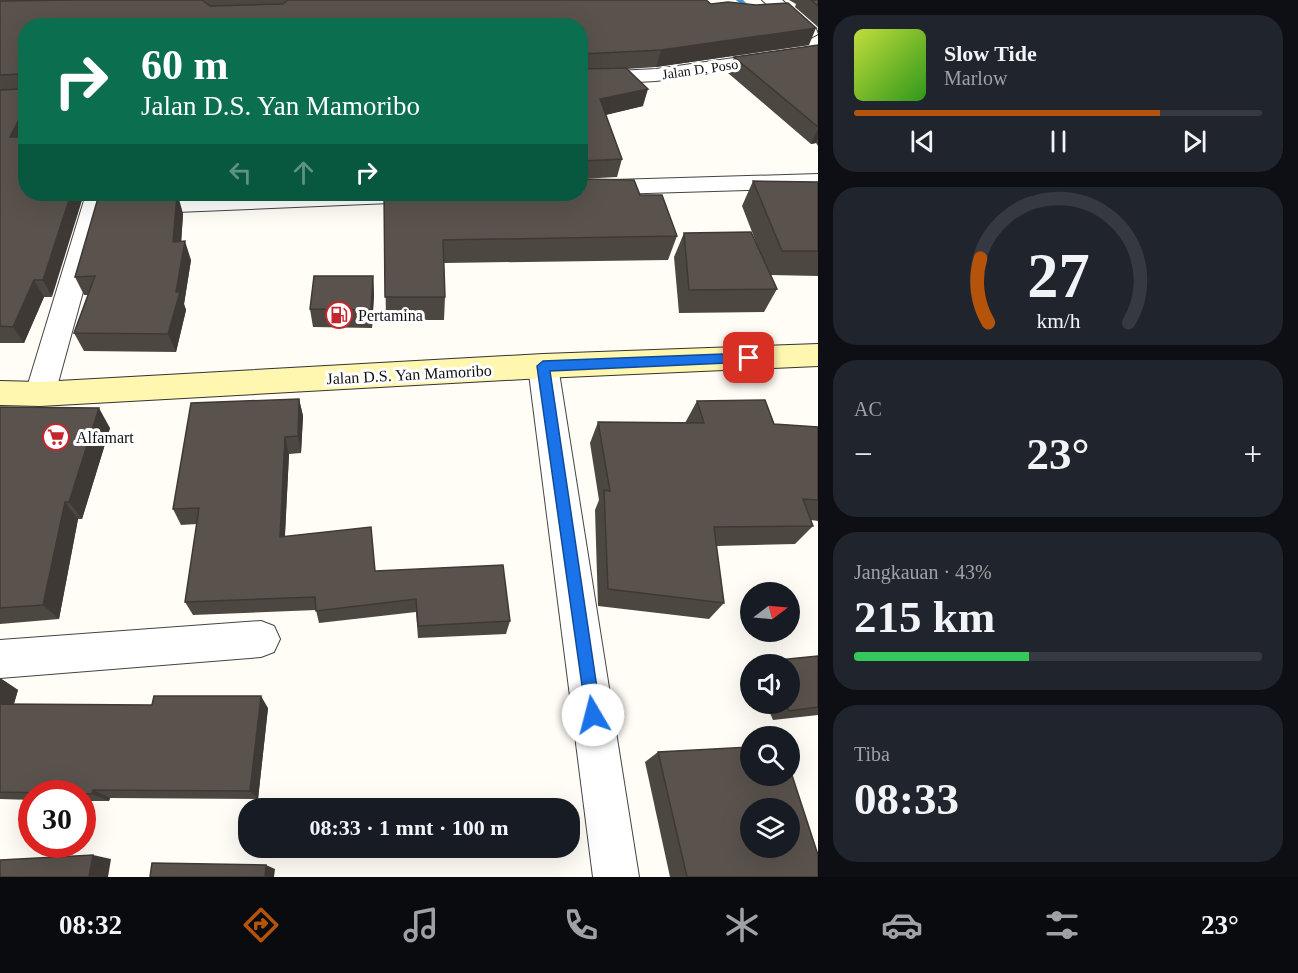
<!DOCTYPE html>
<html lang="id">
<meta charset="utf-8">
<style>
:root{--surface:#171b24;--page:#20242c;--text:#f1f3f6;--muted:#9ea1a6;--line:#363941;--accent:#b45309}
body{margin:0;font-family:Georgia,serif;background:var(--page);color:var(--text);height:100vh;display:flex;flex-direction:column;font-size:22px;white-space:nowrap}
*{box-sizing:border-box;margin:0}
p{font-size:20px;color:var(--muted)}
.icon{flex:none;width:33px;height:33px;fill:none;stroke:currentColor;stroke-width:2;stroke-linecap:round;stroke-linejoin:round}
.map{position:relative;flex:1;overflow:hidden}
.panel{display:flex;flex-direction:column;gap:15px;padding:15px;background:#0d0f14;width:480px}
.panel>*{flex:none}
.banner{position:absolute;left:18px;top:18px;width:570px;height:183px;border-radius:24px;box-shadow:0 6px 24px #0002;background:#0b6e4f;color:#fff;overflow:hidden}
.needle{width:39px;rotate:74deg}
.buttons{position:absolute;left:740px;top:582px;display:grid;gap:12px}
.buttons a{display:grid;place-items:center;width:60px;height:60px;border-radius:50%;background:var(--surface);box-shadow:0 6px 24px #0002;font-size:30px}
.speed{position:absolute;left:18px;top:780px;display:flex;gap:12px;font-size:30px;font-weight:700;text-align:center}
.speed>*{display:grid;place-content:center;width:78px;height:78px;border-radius:50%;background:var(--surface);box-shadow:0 6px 24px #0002;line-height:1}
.speed .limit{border:9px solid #d22;background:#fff;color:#111}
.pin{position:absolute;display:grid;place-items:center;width:51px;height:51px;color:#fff;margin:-26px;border-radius:12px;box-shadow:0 3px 9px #0006}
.me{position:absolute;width:66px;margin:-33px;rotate:352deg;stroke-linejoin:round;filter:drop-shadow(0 0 4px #0008)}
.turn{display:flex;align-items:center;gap:21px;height:126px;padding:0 24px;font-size:27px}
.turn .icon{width:78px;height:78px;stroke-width:2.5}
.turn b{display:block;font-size:42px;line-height:51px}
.lanes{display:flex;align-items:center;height:57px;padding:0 24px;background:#0003;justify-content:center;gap:30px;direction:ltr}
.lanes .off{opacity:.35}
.big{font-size:45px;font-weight:800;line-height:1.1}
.panel .widget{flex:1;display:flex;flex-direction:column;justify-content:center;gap:9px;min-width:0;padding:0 21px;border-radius:24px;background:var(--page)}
.panel .dial{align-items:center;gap:0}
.dial svg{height:156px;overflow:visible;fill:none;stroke:var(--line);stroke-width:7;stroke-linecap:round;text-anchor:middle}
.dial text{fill:var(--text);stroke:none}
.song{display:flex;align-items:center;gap:18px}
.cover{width:72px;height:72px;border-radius:9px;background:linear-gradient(135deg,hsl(70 70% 55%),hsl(110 70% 35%))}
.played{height:6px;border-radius:3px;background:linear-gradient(90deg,var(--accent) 75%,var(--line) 75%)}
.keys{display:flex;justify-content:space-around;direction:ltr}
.heat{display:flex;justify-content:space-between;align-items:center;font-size:33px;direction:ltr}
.charge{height:9px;border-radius:4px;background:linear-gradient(90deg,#34c759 43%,var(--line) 0)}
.trip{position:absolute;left:238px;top:798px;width:342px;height:60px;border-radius:24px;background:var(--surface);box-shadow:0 6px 24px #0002;font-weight:800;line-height:60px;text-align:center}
.tab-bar{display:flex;height:96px;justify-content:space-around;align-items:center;background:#090b0e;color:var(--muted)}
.tab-bar .icon{width:42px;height:42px}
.tab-bar .on{color:var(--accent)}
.tab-bar b{font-size:27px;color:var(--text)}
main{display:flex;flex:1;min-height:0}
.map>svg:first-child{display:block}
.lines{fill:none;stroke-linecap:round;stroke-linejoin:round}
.stream{fill:#3f96cf;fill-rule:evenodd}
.street-casing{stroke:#444;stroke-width:2}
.secondary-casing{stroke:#333;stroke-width:2}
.street{fill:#fff;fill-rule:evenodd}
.secondary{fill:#fff6b0;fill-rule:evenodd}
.wall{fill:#4d4742}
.shaded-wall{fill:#3f3936}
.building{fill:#5a524d;stroke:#3f3936;stroke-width:1.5;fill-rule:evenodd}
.route{fill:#1a73e8;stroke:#114b97;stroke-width:1.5}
.labels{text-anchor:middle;stroke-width:6;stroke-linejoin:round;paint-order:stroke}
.far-street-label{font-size:14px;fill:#111;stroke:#fff}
.poi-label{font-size:16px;fill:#111;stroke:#fff;text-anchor:start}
.street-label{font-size:16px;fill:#111;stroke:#fff}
</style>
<main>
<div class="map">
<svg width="818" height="877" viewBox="0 0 818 877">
<rect width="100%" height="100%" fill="#fffdf5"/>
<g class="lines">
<polygon class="stream" points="736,0 743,0 758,14 753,15"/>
<defs>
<g id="street">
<polygon points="762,0 782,0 816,29 818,34 809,39 802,37"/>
<polygon points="818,46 818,58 656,81 580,85 580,73 656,69"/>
<polygon points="818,174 818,188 580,195 573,194 580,194 580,181"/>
<polygon points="86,194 110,194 108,200 264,194 450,194 446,199 438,201 104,215 55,394 51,402 40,406 29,402 25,394"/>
<polygon points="543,355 553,358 558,366 639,877 593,877 528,366 533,358"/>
<polygon points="261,621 274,626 280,639 274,652 261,657 0,678 0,640"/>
</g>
<polygon id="secondary" points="818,344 818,366 543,378 40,406 0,405 0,381 40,382 543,354"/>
</defs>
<use href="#street" class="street-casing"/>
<use href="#secondary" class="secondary-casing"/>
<use href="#street" class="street"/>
<use href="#secondary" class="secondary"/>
</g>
<g class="wall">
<polygon points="0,0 706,0 711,4 809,45 656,67 627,69 643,106 606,115 622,159 617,177 580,179 580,26 26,26 26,194 52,297 44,297 24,343 0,343"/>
<polygon points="789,0 818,0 818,27 795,7 796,4"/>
<polygon points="818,45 818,146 816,143 811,144 728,73 734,57"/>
<polygon points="753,181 818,182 818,276 771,275 777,289 764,312 679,313 674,257 684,233 759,250 742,206"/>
<polygon points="110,194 185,194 185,195 178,195 183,214 181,242 191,260 184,304 186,310 176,352 84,351 74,333 88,295 84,295 75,277 111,198"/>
<polygon points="384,194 640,195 677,236 668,260 444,263 445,297 444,320 386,320"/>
<polygon points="373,276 374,295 372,328 313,327 310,309"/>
<polygon points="299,399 303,416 301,453 289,454 285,536 375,571 510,621 506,634 418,638 416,612 319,623 316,610 193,615 185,602 197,524 181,525 173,509"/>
<polygon points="697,401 774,424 818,427 818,521 811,520 813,526 795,544 716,546 724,603 709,619 598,606 595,510 599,500 590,443 598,422 685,423"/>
<polygon points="0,407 110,428 82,519 78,519 59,619 0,624"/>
<polygon points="818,656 818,715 773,720 766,704 789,704 789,664 764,664 769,661"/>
<polygon points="0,678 18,690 14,704 268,708 258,799 110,798 109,801 82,801 82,794 32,794 32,800 0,799"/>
<polygon points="658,752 818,877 670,877 645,762"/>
</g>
<g class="shaded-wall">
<polygon points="816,28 809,45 656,67 661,50"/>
<polygon points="648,89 643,106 596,117 600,99"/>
<polygon points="26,106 26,141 10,137"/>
<polygon points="818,129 818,138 816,143 811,144"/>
<polygon points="584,161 580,176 580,166"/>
<polygon points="71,194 84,194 52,297 43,280"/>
<polygon points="177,195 183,214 180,261 173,242"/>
<polygon points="185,241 191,260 184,304 186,310 176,352 168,334"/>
<polygon points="373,276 374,295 372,328 371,310"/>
<polygon points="34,280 44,297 24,343 13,327"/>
<polygon points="299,399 303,416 301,453 298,436"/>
<polygon points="99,408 110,428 82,519 69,502"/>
<polygon points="285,437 289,454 284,552 280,537"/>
<polygon points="65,502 78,519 59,619 43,605"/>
<polygon points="0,678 18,690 10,716 0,710"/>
<polygon points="261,696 268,708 258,799 250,791"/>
<polygon points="93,790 110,798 109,801 92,794"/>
<polygon points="93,855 111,859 108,877 89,877"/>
<polygon points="266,865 275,869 274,877 265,877"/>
</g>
<g class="building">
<polygon points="74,0 202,0 210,6 283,4 288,0 706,0 711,4 728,2 756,5 788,3 816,28 661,50 582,54 582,69 626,68 648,89 600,99 622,159 584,161 582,166 580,166 580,26 26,26 26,106 10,137 26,137 26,194 71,194 43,280 34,280 13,327 0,326 0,90 20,89 20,74 0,75 0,1"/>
<polygon points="811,0 818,0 818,6"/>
<polygon points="818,45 818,127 734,57"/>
<polygon points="580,179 634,180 640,195 662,195 677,236 443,240 445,297 385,297 384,194 580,194"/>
<polygon points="753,181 818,182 818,251 782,251"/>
<polygon points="177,195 173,242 185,241 176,292 180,292 168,334 74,333 95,276 75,277 98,198"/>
<polygon points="751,232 777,289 689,290 684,233"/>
<polygon points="314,276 373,276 371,310 310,309"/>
<polygon points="299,399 298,436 285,437 280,537 371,527 375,571 503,565 510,621 418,626 416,599 316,611 315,597 185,602 199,508 173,509 191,403"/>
<polygon points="765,400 774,424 818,427 818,500 803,499 813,526 714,527 724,603 608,589 604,490 610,491 598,422 704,423 697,401"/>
<polygon points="0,407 99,408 69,502 65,502 43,605 0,608"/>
<polygon points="818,656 818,707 789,711 786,704 789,704 789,664 770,664 769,661"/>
<polygon points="154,696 261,696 250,791 93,790 92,794 0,792 0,704 152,705"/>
<path d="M750 747V776H789V766L818 855V877H687L658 752ZM750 808H789V848H750Z"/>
<polygon points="93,855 89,877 0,877 0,860"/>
<polygon points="152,863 266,865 265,877 150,877"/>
</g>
<polygon class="route" points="749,353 756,358 749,362 550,371 601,715 599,721 593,723 587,721 537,366 543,361"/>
<defs>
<symbol id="fuel-ring" viewBox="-11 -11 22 22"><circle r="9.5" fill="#fff" stroke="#c4262e" stroke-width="1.5"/><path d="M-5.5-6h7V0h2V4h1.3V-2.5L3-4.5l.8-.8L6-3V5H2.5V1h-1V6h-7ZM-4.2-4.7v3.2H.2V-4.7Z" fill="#c4262e"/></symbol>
<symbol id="supermarket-ring" viewBox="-11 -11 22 22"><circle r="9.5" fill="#fff" stroke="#c4262e" stroke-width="1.5"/><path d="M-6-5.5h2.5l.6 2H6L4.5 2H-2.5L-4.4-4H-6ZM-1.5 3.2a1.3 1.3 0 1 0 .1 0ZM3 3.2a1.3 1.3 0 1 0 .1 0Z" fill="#c4262e"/></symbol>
</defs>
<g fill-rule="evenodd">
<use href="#fuel-ring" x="324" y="300" width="30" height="30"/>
<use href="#supermarket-ring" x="41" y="422" width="30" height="30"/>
</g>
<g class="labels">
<g class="far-street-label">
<text transform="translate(700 69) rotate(-8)" y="5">Jalan D. Poso</text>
</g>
<g class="poi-label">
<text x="358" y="321">Pertamina</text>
<text x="76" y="443">Alfamart</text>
</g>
<g class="street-label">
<text transform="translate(409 374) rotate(-3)" y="6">Jalan D.S. Yan Mamoribo</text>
</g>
</g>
</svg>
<div class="buttons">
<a><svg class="needle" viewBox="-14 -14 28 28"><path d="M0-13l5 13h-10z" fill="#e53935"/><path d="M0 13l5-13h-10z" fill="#9ea1a6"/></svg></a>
<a><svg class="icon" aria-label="sound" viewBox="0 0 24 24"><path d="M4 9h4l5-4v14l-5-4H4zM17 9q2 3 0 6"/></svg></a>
<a><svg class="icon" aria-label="search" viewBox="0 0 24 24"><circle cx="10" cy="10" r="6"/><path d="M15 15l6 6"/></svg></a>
<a><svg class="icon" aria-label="layers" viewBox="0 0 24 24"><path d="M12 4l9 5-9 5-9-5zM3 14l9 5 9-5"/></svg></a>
</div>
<div class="speed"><div class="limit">30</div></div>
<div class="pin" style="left:749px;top:358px;background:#d93025"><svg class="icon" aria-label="arrive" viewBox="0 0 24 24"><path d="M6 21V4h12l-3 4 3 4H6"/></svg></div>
<svg class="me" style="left:593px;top:715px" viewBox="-20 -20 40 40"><circle r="19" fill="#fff"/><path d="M0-13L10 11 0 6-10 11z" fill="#1a73e8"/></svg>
<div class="trip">08:33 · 1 mnt · 100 m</div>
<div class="banner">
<div class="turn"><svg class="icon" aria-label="right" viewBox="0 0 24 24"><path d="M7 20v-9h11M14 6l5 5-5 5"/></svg><div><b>60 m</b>Jalan D.S. Yan Mamoribo</div></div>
<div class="lanes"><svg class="icon off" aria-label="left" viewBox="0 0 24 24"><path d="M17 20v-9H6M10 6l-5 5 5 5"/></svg><svg class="icon off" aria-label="ahead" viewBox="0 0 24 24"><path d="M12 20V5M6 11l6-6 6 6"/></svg><svg class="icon" aria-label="right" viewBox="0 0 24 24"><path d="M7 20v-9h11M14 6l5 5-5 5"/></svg></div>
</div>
</div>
<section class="panel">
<div class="widget">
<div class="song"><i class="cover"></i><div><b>Slow Tide</b><p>Marlow</p></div></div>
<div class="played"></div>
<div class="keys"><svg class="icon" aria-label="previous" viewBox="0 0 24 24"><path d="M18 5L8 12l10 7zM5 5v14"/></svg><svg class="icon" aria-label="pause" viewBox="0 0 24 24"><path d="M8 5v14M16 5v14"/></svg><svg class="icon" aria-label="next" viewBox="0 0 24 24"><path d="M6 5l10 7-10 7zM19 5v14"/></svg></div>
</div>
<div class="widget dial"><svg viewBox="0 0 100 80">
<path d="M14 69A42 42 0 1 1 86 69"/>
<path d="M14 69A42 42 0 0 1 10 36" stroke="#b45309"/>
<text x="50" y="56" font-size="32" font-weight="700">27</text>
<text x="50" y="72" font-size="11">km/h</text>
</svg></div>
<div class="widget"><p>AC</p>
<div class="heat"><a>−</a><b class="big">23°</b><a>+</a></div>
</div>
<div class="widget"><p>Jangkauan · 43%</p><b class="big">215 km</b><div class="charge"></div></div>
<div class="widget"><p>Tiba</p><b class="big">08:33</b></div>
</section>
</main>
<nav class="tab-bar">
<b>08:32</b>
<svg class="icon on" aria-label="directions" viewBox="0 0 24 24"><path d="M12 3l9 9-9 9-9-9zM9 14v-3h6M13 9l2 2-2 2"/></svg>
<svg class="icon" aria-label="music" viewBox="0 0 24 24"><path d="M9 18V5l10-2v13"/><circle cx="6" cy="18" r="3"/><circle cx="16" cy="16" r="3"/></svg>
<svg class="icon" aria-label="phone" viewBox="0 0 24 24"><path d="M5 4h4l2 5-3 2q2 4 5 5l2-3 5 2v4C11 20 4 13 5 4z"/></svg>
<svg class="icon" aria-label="climate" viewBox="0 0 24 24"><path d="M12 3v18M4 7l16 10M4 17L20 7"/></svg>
<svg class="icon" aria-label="car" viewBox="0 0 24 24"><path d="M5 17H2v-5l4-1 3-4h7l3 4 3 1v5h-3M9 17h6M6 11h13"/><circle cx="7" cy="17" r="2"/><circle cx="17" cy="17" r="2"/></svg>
<svg class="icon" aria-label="filters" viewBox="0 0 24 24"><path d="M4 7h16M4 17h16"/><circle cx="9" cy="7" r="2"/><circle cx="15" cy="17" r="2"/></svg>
<b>23°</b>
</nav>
